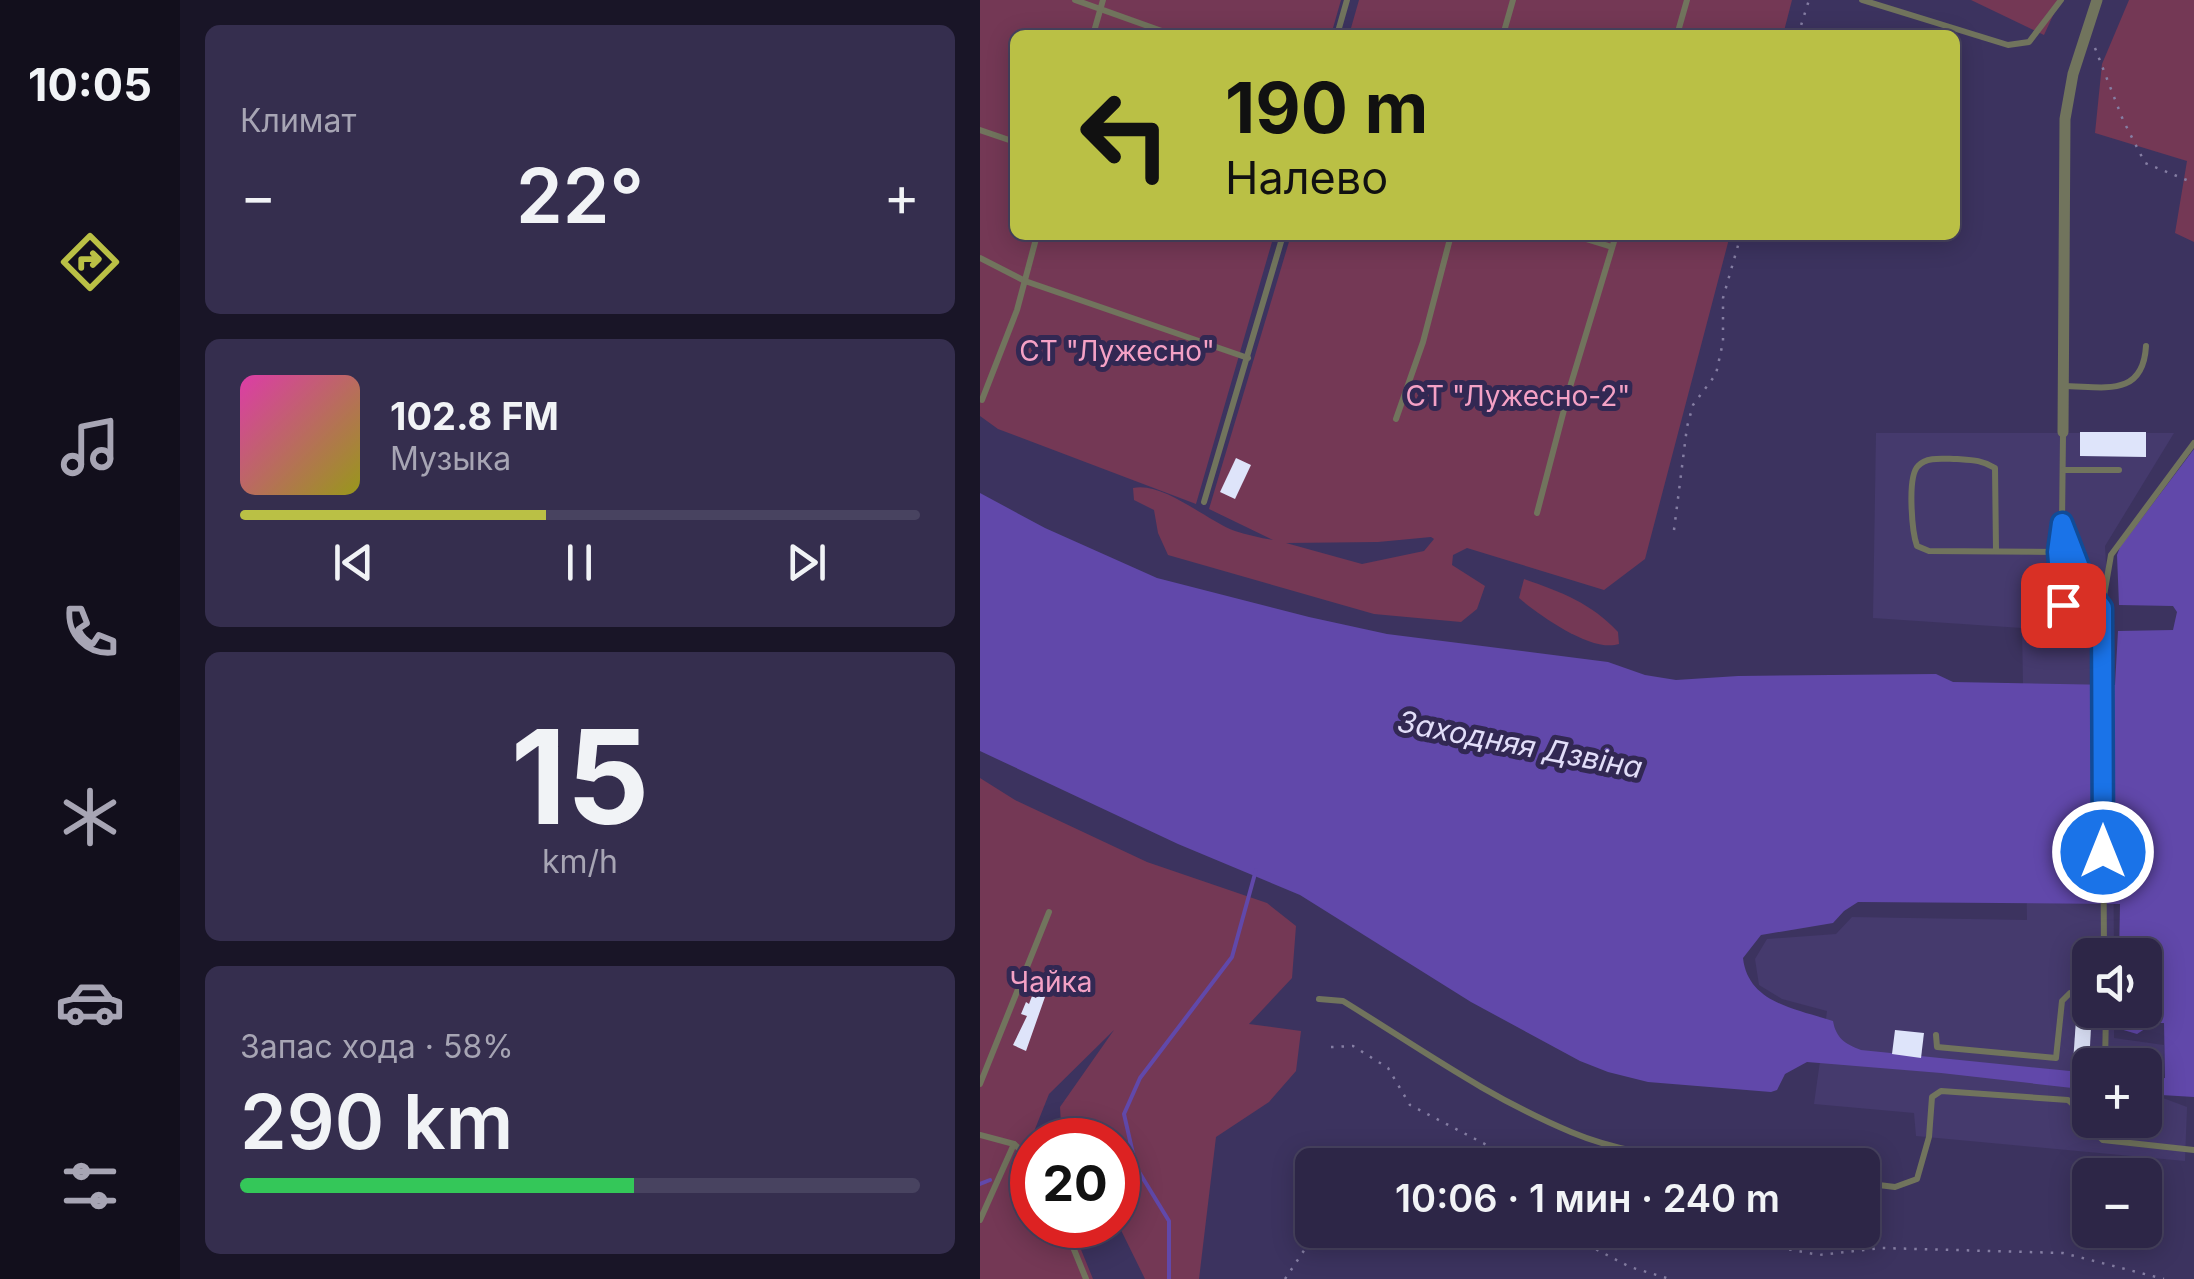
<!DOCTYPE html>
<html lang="ru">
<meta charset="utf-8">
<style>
:root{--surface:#2d2647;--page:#352e4e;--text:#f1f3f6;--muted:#a7a5b4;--line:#484360;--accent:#bac045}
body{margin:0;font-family:Inter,sans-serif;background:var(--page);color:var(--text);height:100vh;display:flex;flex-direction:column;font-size:38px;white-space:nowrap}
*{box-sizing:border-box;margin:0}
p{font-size:32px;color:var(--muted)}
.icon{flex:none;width:55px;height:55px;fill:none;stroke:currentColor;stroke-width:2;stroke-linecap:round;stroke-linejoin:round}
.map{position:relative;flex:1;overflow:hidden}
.details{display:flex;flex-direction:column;gap:25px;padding:25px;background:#191527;width:800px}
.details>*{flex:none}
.guide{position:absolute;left:30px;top:30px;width:950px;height:210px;border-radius:15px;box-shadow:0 5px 25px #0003,0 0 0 2px var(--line);background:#bac045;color:#111;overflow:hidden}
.fabs{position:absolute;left:1092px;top:938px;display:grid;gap:20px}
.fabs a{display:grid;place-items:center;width:90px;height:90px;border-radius:15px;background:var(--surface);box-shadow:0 5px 25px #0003,0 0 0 2px var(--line);font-size:50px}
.speed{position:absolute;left:30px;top:1118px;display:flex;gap:20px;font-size:50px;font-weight:700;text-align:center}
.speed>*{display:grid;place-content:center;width:130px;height:130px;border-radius:50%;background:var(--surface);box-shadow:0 5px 25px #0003,0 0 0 2px var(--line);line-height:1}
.speed .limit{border:15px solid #d22;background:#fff;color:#111}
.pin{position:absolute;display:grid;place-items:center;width:85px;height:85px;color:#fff;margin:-42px;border-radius:20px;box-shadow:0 5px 15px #0006}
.me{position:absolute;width:110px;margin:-55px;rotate:0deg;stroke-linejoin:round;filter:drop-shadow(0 0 8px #0008)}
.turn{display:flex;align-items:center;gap:35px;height:210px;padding:0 50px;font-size:45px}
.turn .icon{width:130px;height:130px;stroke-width:2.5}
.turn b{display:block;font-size:70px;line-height:85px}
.big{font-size:75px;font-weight:600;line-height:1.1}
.details .widget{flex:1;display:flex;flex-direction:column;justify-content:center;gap:15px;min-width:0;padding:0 35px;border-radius:15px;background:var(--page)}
.details .dial{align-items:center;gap:0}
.dial b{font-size:130px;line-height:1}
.song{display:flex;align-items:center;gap:30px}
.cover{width:120px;height:120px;border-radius:15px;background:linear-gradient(135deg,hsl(320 70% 55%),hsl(60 70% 35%))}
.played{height:10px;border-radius:5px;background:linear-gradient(90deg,var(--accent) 45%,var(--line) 45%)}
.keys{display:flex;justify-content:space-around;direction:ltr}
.heat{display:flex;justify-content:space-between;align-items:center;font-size:55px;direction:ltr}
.charge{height:15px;border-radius:8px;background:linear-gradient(90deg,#34c759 58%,var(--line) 0)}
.trip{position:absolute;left:315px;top:1148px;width:585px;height:100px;border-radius:15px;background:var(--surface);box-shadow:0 5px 25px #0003,0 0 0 2px var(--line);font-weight:600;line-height:100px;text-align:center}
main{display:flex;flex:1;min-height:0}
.dock{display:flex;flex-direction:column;width:180px;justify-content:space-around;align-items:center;background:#120f1c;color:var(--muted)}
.dock .icon{width:70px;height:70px}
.dock .current{color:var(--accent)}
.dock b{font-size:45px;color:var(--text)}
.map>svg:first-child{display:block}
.built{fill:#453a6d;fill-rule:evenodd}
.green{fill:#743855;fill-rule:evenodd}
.water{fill:#6148aa}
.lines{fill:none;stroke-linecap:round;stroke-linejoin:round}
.stream{stroke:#6148aa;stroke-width:4}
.building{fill:#dee4fa}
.path{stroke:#857ea3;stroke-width:2.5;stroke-dasharray:2.5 8;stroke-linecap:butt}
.lane{stroke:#71745d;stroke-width:6}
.street{stroke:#71745d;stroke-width:11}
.route-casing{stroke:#114b97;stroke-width:25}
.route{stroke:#1a73e8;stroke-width:18}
.labels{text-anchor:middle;stroke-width:10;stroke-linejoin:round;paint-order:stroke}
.park-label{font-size:28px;fill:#f4a1c5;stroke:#322853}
.water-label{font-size:30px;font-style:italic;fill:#e2def9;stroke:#322853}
</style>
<main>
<nav class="dock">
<b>10:05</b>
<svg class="icon current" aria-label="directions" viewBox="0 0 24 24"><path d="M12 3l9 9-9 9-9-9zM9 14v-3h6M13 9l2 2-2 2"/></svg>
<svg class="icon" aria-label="music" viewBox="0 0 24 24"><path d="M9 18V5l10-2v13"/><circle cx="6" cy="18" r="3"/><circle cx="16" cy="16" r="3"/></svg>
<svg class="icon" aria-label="phone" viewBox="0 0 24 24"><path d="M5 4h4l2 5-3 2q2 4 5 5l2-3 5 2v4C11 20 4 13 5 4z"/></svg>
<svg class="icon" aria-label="climate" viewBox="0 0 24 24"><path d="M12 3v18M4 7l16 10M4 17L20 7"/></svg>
<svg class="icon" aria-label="car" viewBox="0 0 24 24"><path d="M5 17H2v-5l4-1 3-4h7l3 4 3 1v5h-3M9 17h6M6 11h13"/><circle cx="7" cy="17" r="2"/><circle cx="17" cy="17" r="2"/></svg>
<svg class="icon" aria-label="filters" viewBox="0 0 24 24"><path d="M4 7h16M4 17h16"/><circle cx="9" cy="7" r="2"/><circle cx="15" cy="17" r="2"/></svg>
</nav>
<section class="details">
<div class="widget"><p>Климат</p>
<div class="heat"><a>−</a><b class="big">22°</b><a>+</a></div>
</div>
<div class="widget">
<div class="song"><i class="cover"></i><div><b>102.8 FM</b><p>Музыка</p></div></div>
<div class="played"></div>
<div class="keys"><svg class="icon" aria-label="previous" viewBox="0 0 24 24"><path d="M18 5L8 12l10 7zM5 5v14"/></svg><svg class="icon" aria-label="pause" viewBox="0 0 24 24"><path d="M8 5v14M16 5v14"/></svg><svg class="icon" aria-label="next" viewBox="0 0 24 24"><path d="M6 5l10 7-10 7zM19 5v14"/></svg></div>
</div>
<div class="widget dial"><b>15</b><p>km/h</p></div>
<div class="widget"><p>Запас хода · 58%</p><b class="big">290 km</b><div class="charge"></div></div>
</section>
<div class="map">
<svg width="1214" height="1279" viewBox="0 0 1214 1279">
<rect width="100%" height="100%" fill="#3c335f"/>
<path class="built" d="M896 433H1194L1125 546 1132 669 1134 955H1110V1010H1134V1038L1184 1045 1183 1098 1207 1107 1205 1161 936 1136 934 1113 834 1104 847 1011 802 999 779 985 775 959 787 939 856 934 872 917 1047 920 1042 628 893 618ZM1110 1065H1165V1120H1110Z"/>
<g class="green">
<polygon points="0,0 361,0 351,35 35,35 35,235 294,235 216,504 18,429 0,416"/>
<polygon points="379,0 812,0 803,35 369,35"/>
<polygon points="991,0 1080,0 1064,35"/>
<polygon points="1149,0 1214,0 1214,242 1195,233 1207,161 1115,133 1122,64"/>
<path d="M311 235H750L665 559 624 590 487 548 473 555 472 565 505 586 497 609 481 622 394 614 188 555 178 533 174 510 154 500 153 488C183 481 227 521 255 531 267 535 281 538 293 540L229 509ZM451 537 454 539 444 551 382 564 306 543 398 542Z"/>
<path d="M544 579C581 592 611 603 638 632L639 644C612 653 559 615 539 598Z"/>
<polygon points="0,778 35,800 167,862 287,903 316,926 312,978 269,1024 321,1031 316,1071 289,1102 236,1137 219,1279 165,1279 138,1224 138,1140 64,1140 60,1137 81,1124 80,1107 134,1030 69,1094 51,1139 52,1225 91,1225 113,1279 0,1279"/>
</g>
<path class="water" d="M1214 449V1097L1165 1094V1079L1185 1078 1184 1023H1174L1157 1034 1140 1029V1010H1165V955H1139L1140 904 878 902 864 911 853 923 781 935 763 958C768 1003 816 1009 853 1021 856 1038 865 1044 881 1050L1110 1073V1090L961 1073 827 1062 805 1074 797 1090 791 1092 668 1082 628 1072 600 1061 491 1002 320 895 198 844 0 751V493L65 528 177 578 329 617 407 634 628 662 665 675 696 680 758 676 956 674 973 682 1135 685 1138 631 1193 630 1197 612 1193 606 1139 605 1137 555 1140 547Z"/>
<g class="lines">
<g class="stream">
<polyline points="138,1151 150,1143"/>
<polyline points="0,1184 10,1180"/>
<polyline points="189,1279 189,1221 156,1167 144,1114 160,1078 252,957 276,870"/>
</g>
</g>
<g class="building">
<polygon points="1100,432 1166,432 1166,457 1100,456"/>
<polygon points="256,458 271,465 255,499 240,492"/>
<polygon points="58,994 65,997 46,1051 33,1045 47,1016 41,1014 46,1002 49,1004 52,996 56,998"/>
<polygon points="1097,1005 1110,1006 1112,1010 1109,1064 1093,1063"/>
<polygon points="915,1030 944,1033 941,1058 912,1054"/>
</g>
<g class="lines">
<g class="path">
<polyline points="818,35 829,0"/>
<polyline points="1115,48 1143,120 1165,163 1214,183"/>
<polyline points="694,530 707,427 713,405 736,374 743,342 743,298 761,235"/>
<polyline points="351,1047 373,1046 408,1068 430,1105 545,1165"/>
<polyline points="579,1230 650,1267 690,1279"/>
<polyline points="706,1230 839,1255 902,1248 1083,1253 1184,1279"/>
<polyline points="305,1279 333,1237 346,1230"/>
</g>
<g class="lane">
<polyline points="95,0 193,35"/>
<polyline points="882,0 1028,45 1049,42 1081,0"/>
<polyline points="113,35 123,0"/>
<polyline points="357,35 367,0"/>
<polyline points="523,35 533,0"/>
<polyline points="697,35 707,0"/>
<polyline points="0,130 35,142"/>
<polyline points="593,235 632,247"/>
<polyline points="0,258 45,281 268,358"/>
<path d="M1082 386C1122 386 1163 399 1166 346"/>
<polyline points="2,400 37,310 57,235"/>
<polyline points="416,419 443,342 471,235"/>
<polyline points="1083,434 1082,523 1078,552 1085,632"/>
<polyline points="1083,470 1139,470"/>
<polyline points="224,502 303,235"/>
<polyline points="557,513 590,387 636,235"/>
<polyline points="1082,523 1107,588 1122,608 1124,955"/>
<path d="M1016 549 1015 468C1002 460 992 460 977 459 964 459 947 456 938 466 927 477 932 532 937 546L949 551 1078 552"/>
<polyline points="1122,607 1131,555 1214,443"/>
<path d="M339 999 363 1001C438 1047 509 1098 591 1132 638 1152 691 1158 742 1165"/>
<polyline points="956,1035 957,1047 1076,1058 1082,1001 1090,993 1110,993"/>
<polyline points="1125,1065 1126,1010"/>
<polyline points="0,1084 69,912"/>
<polyline points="1121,1120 1123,1140 1214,1150"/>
<polyline points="0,1135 34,1144 52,1160"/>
<path d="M882 1183 915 1187 937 1179 949 1137 952 1097 961 1091 1088 1100C1102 1111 1108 1128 1123 1140"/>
<polyline points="0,1220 34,1144"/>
<polyline points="84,1225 106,1279"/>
</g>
<polyline class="street" points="1083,432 1085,119 1093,74 1117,0"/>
</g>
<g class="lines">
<defs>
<polyline id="route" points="1083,605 1078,552 1082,523 1107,588 1122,608 1123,852"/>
</defs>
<use href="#route" class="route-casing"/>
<use href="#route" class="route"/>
</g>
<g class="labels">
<g class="park-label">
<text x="137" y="361">СТ "Лужесно"</text>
<text x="538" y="406">СТ "Лужесно-2"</text>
<text x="71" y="992">Чайка</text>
</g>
<g class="water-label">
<text transform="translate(540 745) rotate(11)" y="10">Заходняя Дзвіна</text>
</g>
</g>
</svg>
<div class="fabs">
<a><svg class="icon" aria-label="sound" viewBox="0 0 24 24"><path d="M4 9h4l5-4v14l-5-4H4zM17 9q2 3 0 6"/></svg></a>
<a>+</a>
<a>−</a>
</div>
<div class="speed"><div class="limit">20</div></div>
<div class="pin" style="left:1083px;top:605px;background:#d93025"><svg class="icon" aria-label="arrive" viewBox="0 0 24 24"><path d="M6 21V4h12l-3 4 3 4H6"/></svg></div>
<svg class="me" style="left:1123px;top:852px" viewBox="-20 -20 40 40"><circle r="17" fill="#1a73e8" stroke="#fff" stroke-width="3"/><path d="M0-11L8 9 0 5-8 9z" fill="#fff"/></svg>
<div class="trip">10:06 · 1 мин · 240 m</div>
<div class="guide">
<div class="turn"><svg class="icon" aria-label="left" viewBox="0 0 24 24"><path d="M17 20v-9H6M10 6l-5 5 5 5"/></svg><div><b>190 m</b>Налево</div></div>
</div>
</div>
</main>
